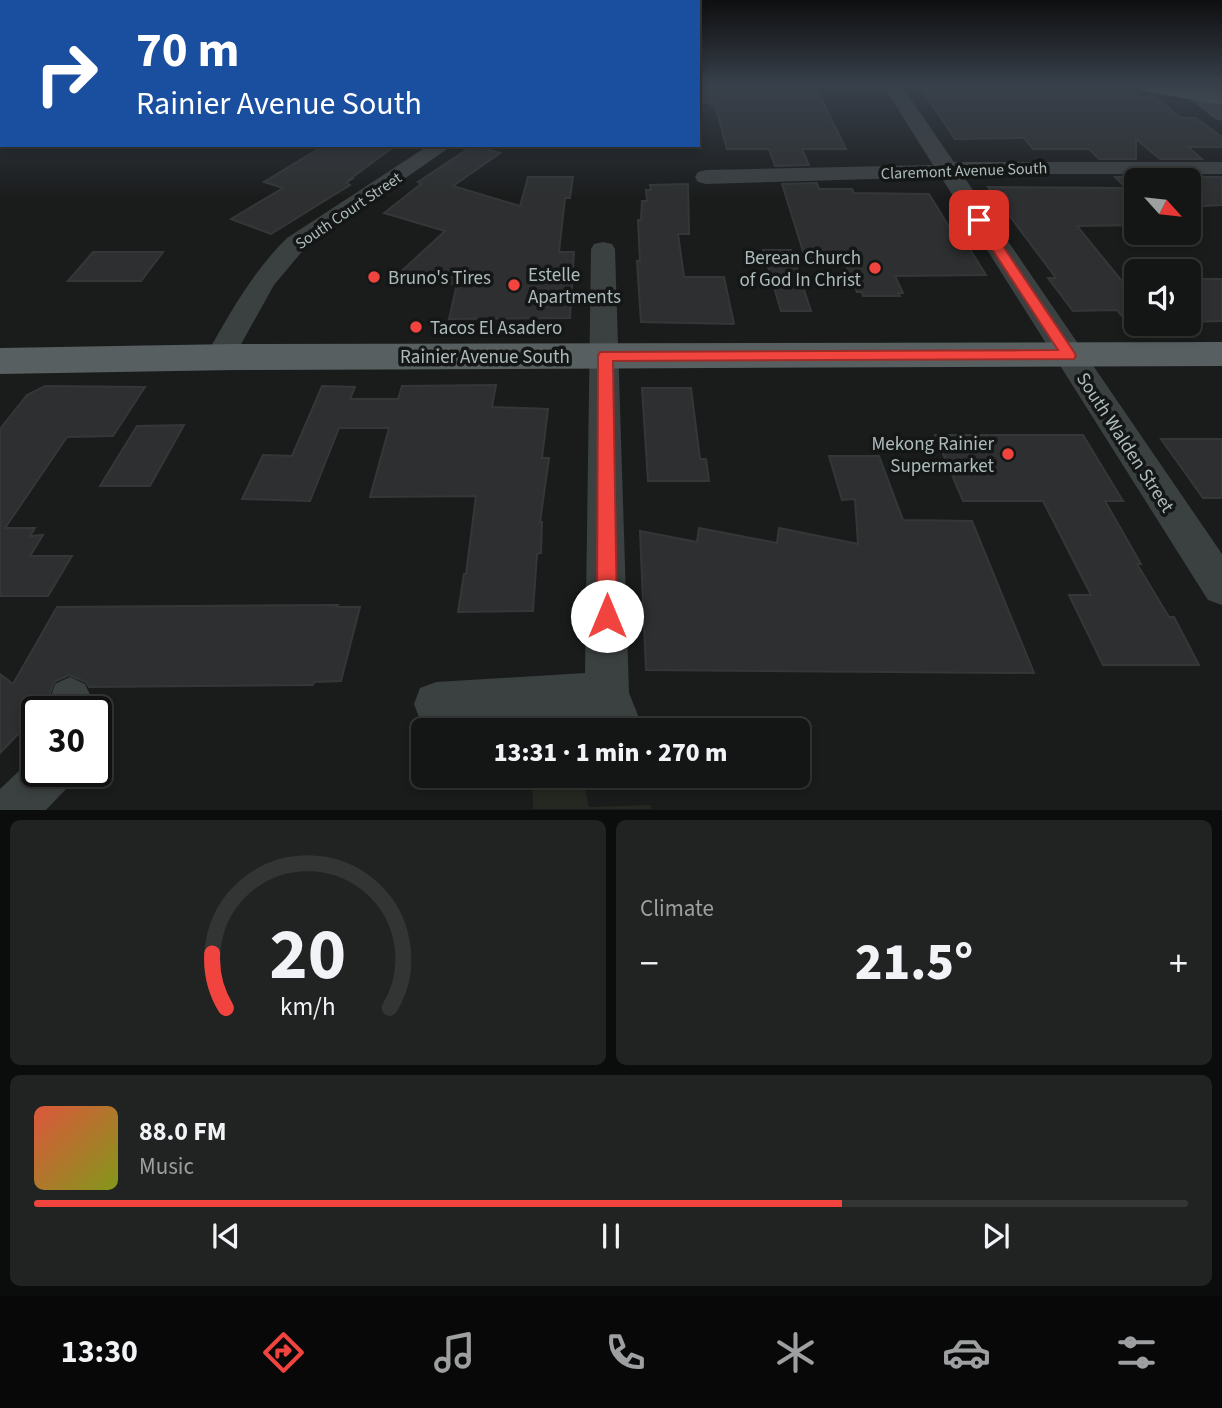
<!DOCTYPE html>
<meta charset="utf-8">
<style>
:root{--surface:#141515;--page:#212222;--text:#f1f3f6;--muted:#9d9fa0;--line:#333434;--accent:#f1443e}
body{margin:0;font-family:"Source Sans 3",sans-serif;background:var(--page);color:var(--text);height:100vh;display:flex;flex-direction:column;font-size:26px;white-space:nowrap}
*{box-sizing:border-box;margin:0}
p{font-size:23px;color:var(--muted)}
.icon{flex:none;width:38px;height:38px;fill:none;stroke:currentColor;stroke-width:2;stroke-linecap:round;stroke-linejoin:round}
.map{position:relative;height:810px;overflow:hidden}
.drawer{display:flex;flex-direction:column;gap:10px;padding:10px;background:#0b0c0c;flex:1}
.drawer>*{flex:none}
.banner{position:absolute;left:0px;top:0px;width:700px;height:147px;box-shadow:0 4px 10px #0003,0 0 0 2px var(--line);background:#1a4fa0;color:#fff;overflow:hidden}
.needle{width:46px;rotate:117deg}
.fabs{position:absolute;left:1124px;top:168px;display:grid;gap:14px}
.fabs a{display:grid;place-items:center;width:77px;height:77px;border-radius:10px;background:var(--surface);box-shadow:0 4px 10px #0003,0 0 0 2px var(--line);font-size:35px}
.speed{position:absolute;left:21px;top:696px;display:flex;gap:14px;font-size:35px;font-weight:700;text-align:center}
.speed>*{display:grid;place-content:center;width:91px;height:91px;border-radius:50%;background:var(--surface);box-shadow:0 4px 10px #0003,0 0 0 2px var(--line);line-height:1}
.speed .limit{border:4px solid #111;border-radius:10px;background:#fff;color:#111}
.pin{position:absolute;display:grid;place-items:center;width:60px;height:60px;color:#fff;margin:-30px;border-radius:14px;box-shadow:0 4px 10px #0006}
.me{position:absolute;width:77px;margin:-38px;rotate:0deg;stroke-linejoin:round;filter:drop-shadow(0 0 5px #0008)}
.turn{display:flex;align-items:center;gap:24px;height:147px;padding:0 21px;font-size:32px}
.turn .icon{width:91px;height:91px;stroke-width:2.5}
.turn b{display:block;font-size:49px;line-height:60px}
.big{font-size:52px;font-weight:800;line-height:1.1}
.drawer .tile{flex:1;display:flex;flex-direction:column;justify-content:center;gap:10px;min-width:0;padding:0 24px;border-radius:10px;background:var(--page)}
.drawer .dial{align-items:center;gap:0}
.dial svg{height:182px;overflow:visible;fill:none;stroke:var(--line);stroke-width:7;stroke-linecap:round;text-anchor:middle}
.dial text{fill:var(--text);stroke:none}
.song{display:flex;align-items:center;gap:21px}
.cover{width:84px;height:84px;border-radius:10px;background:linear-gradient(135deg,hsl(10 70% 55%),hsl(70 70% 35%))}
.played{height:7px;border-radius:4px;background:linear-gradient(90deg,var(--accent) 70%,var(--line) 70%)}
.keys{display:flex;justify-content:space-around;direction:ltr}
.heat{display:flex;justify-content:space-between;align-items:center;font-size:38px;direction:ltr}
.drawer .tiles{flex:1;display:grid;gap:10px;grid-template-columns:1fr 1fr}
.tile:last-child{grid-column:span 2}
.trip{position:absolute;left:411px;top:718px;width:399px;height:70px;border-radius:10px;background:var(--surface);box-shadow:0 4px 10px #0003,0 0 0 2px var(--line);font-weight:800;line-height:70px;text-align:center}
.dock{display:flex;height:112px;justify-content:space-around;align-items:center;background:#080808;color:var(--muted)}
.dock .icon{width:49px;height:49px}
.dock .current{color:var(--accent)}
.dock b{font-size:32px;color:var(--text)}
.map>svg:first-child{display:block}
.green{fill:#242820}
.building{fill:#2d2f30;stroke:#343738;stroke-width:2}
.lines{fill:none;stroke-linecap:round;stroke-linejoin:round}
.minor{fill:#3b4041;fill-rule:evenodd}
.major{fill:#575f60;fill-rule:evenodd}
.tram{stroke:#4e5556;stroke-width:2}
.route{fill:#f1443e;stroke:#9d2c28;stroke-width:2}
.poi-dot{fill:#f1443e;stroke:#151717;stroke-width:2.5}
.labels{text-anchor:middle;stroke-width:7;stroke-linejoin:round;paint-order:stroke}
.far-street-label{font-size:16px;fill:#adbbbc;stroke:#151717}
.poi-label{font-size:19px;fill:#adbbbc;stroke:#151717;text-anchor:start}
.street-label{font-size:19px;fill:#adbbbc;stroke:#151717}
</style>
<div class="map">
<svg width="1222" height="810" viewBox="0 0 1222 810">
<rect width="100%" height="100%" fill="#1a1c1c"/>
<polygon class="green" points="532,775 582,775 589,807 651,805 651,809 533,809"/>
<g class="building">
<polygon points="698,85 750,85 752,91 819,94 846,149 802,149 809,165 775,166 769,149 727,149 715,105 698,101"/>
<polygon points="919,85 1053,85 1061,93 1135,93 1139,97 1155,97 1181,118 1196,118 1207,126 1222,137 1222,147 1188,147 1202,159 1160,159 1136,139 1136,159 1099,159 1089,149 1033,149 1024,138 955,139"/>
<polygon points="325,145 396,145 350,179 352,179 346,183 350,185 271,234 231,219 283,188 264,182"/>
<polygon points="474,145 500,153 453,186 520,206 528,177 573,177 570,198 565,198 559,252 574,252 570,318 449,319 457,284 392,280 445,231 384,213 421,184 418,182"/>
<polygon points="1115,177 1136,177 1136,225 1077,226 1121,280 1136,280 1136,334 1117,310 1073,311 1048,278 1056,278 988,187 1126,188"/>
<polygon points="1180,177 1222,177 1222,205 1188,207 1188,180"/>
<polygon points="817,183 819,189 852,189 854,193 929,194 962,248 969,248 986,275 895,276 903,293 898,293 900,296 863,296 862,292 857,292 845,264 807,264 782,184"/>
<polygon points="688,184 689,234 678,234 684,277 724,277 734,324 641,322 637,261 640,261 638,220 641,220 642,201 647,201 646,190 651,190 650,185"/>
<polygon points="763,250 791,250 811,311 781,311"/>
<polygon points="93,252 163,252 141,281 68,281"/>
<polygon points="1188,279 1222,279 1222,321 1188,322"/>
<polygon points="496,385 492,407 548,409 542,458 549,458 540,522 542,522 541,553 537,554 533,611 458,612 464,574 466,574 476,496 370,497 389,428 339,428 310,501 242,499 263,455 292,456 322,386 355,387 350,399 398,399 402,386"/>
<polygon points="45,386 145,387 113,436 67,437 5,528 35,528 30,536 43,535 30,556 72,556 48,596 0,596 0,429 27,395"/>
<polygon points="642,388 691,388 700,459 706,459 709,481 648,481"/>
<polygon points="184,425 150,486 100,486 137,426"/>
<polygon points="935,435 1083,435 1123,501 1105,501 1141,564 1137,564 1169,617 1174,617 1199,665 1103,665 1069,595 1091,595 1043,501 963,501"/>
<polygon points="1161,439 1222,439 1222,498 1203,498"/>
<polygon points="829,456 879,456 903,520 972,521 1034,673 646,670 640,531 697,542 699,528 777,543 779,528 858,544 855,499 842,500"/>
<polygon points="338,605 337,607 360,607 341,681 314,682 313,685 89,687 86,682 69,675 54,682 46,705 0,753 0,674 13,684 57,607"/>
</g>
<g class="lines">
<g class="minor">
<polygon points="883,85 901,85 954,162 1222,162 1222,174 962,174 1222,554 1222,605 1208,600 941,177 706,184 698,182 695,177 698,172 706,170 933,165"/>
<polygon points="1194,87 1201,89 1222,106 1222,121 1215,119 1187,97 1185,93"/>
<path d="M429 145H453L305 248 274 285 230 364 220 367 210 364 205 357C229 315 252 272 287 238Z"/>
<polygon points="603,242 612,244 615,249 629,693 644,730 599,730 594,716 436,726 420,720 414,704 420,688 436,682 585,673 591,249 594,244"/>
<polygon points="70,677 85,684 92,699 90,712 46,712 55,684"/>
<polygon points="37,754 37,772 72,772 66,789 46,810 0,810 0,789"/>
</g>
<g class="major">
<polygon points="1137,85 1186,85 1222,91 1222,105 1148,92 1140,90"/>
<polygon points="1222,342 1222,366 234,370 0,374 0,348 234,344"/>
</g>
<polyline class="tram" points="1185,85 1222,91"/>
</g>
<linearGradient id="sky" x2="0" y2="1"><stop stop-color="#0e0f0f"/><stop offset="0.43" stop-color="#38404b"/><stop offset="1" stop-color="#38404b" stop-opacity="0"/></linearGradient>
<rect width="1222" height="198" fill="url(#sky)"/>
<polygon class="route" points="979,217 984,218 1074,352 1076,356 1074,359 613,361 617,616 614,623 607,626 600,623 597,616 598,356 600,352 1058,350 973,220"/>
<g class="poi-dot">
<circle cx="875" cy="268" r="7"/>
<circle cx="374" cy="277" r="7"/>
<circle cx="514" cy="285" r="7"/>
<circle cx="416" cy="327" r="7"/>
<circle cx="1008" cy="454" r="7"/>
</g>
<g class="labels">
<g class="far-street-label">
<text transform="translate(964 170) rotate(-2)" y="6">Claremont Avenue South</text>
<text transform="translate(348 210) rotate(-34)" y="6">South Court Street</text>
</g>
<g class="poi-label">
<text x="861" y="264" text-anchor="end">Berean Church<tspan x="861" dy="22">of God In Christ</tspan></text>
<text x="528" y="281">Estelle<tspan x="528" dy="22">Apartments</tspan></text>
<text x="388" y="284">Bruno's Tires</text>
<text x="430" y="334">Tacos El Asadero</text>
<text x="994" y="450" text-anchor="end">Mekong Rainier<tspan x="994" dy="22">Supermarket</tspan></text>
</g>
<g class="street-label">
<text x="485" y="363">Rainier Avenue South</text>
<text transform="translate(1126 442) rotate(57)" y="7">South Walden Street</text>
</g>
</g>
</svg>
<div class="fabs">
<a><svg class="needle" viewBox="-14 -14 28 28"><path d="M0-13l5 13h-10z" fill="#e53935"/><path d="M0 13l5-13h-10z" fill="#9d9fa0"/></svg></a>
<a><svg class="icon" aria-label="sound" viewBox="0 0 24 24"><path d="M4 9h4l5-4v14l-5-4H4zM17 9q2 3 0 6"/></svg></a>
</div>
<div class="speed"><div class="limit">30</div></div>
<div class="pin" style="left:979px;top:220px;background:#d93025"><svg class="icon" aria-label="arrive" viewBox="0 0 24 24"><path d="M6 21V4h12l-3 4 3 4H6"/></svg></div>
<svg class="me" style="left:607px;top:616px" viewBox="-20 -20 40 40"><circle r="19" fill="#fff"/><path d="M0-13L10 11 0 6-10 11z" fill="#f1443e"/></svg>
<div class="trip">13:31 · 1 min · 270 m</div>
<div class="banner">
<div class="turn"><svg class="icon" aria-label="right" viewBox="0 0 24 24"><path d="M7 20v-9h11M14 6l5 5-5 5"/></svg><div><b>70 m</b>Rainier Avenue South</div></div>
</div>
</div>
<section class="drawer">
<div class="tiles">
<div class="tile dial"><svg viewBox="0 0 100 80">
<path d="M14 69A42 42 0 1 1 86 69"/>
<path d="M14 69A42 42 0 0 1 8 45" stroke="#f1443e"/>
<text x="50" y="56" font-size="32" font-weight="700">20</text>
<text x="50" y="72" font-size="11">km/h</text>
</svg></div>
<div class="tile"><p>Climate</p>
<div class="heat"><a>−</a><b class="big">21.5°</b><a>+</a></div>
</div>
<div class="tile">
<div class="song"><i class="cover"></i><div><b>88.0 FM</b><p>Music</p></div></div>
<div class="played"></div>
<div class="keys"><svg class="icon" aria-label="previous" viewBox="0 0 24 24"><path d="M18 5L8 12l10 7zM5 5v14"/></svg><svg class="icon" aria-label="pause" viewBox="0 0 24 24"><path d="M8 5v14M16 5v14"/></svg><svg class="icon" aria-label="next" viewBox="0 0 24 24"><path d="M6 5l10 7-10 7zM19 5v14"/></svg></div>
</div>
</div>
</section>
<nav class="dock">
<b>13:30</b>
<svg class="icon current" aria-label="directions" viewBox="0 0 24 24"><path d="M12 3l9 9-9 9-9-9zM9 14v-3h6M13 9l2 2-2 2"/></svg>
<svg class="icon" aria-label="music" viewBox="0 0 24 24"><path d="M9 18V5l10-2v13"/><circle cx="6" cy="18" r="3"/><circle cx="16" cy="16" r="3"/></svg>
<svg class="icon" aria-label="phone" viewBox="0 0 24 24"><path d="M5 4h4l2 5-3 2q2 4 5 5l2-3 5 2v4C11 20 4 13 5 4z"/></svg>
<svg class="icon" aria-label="climate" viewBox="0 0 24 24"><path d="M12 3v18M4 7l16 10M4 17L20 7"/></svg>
<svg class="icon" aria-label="car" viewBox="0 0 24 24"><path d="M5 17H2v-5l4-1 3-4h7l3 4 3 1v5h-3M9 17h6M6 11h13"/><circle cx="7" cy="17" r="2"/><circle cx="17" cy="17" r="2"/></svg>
<svg class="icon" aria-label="filters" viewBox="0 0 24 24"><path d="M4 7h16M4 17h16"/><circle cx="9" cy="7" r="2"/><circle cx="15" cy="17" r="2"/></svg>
</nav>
